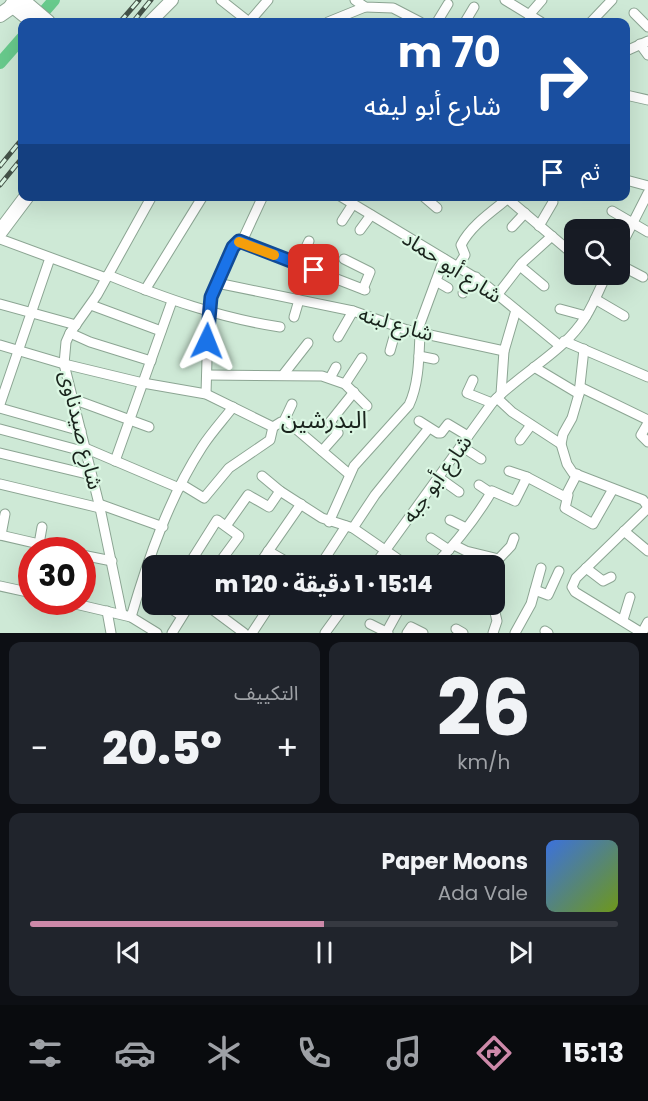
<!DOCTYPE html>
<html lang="ar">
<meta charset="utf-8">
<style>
:root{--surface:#171b24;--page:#20242c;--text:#f1f3f6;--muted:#9ea1a6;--line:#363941;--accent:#cd89a9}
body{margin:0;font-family:Poppins,"Noto Sans Arabic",sans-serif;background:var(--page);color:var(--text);direction:rtl;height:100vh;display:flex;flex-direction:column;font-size:22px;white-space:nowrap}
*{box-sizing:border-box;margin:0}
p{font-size:20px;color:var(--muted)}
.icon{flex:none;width:33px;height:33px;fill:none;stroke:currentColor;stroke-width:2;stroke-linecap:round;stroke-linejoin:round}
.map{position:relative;height:633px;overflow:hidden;direction:ltr}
.side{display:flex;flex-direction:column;gap:9px;padding:9px;background:#0d0f14;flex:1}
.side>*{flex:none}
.hud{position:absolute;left:18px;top:18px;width:612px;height:183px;border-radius:12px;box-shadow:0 6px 24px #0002;direction:rtl;background:#1a4fa0;color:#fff;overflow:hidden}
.fabs{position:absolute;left:564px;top:219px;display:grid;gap:12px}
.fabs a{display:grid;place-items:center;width:66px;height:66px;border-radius:12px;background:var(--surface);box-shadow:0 6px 24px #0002;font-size:30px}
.speed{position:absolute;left:18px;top:537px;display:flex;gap:12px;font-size:30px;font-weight:700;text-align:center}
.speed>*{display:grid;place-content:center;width:78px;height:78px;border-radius:50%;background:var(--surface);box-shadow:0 6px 24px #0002;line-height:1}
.speed .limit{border:9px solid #d22;background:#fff;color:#111}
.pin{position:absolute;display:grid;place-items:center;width:51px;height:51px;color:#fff;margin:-26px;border-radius:12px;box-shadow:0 3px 9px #0006}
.me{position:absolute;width:66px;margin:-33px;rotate:2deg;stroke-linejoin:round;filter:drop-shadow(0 0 4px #0008)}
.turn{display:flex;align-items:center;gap:21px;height:126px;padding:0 30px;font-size:27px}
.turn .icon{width:78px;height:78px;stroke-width:2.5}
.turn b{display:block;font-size:42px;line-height:51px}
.then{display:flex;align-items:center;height:57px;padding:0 30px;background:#0003;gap:12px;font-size:22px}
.big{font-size:45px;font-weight:800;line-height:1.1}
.side .card{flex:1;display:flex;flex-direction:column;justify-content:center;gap:9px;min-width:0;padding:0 21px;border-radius:12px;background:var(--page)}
.side .dial{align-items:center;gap:0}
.dial b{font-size:78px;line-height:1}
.song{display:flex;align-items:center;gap:18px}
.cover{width:72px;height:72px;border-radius:9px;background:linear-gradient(135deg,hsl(220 70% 55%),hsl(80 70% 35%))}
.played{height:6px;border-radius:3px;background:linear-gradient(90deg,var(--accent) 50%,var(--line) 50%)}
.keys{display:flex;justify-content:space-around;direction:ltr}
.heat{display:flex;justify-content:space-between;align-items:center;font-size:33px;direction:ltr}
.side .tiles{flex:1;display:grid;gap:9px;grid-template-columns:1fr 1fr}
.card:last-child{grid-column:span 2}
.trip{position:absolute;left:142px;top:555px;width:363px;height:60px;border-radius:12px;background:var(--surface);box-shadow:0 6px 24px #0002;font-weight:800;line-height:60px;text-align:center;direction:rtl}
.tab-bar{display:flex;height:96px;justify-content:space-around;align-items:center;background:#090b0e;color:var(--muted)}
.tab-bar .icon{width:42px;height:42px}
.tab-bar .on{color:var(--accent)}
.tab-bar b{font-size:27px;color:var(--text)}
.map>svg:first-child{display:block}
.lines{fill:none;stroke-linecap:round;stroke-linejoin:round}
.canal{stroke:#68ca8c;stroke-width:12}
.minor-casing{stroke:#8ca593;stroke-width:11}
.tertiary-casing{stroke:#8ca593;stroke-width:14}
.secondary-casing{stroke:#8ca593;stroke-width:16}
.minor{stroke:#fff;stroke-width:9}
.tertiary{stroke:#fff;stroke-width:12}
.secondary{stroke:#fff;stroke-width:14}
.rail-casing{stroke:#455349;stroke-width:5}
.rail{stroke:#dbf7e3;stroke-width:3;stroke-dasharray:9;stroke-linecap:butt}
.route-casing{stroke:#114b97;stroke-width:15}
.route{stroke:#1a73e8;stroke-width:10}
.slow{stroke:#f59e0b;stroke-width:10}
.labels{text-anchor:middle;stroke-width:4.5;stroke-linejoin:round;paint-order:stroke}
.street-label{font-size:21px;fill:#19231c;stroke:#dbf7e3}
.quarter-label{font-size:24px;fill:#19231c;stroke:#dbf7e3}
</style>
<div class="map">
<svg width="648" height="633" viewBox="0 0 648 633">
<rect width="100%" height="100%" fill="#cee9d6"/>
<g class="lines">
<g class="canal">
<polyline points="35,22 54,0"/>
<polyline points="0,63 22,38"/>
</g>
<defs>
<g id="minor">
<polyline points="221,0 249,22"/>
<polyline points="355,0 365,7 393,8 420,22"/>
<polyline points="505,0 541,22"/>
<polyline points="634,13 648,27"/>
<polyline points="529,15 542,0"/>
<polyline points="249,22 268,0"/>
<polyline points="328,22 365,7"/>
<polyline points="437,22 448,4"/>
<polyline points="465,22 474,7"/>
<polyline points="591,22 612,0"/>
<polyline points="640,44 648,55"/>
<polyline points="626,51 648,41"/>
<polyline points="626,95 648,100"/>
<polyline points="626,180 648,186"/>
<polyline points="340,196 481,281 559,345"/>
<polyline points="423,196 437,208"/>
<polyline points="508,199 574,255"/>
<polyline points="612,211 648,232"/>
<polyline points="342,221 353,204"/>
<polyline points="539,226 553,202"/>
<polyline points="512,227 525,213"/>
<polyline points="360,230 371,215"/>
<polyline points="0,239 106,278"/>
<polyline points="239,241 365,290"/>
<polyline points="620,248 648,193"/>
<polyline points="344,259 370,272 363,289"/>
<polyline points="298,264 309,241"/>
<polyline points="620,265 643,277"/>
<path d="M458 266 465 255 461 245C471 225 494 210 511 196"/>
<polyline points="520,266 544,286"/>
<path d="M108 275C164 298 220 318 280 327"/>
<polyline points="436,281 448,288"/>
<polyline points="217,283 353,311 407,330 504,351"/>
<polyline points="145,290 203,196"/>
<polyline points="463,293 476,277"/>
<polyline points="498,294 522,263 552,236"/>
<polyline points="595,299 624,316"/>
<polyline points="0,304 76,325"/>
<polyline points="91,305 161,331"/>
<polyline points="560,309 586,316"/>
<polyline points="294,317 299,300"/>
<polyline points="417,332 444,259"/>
<polyline points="70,333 90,342 151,361"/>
<polyline points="338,337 353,311"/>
<polyline points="564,341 648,377"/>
<polyline points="0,345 64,364 143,383 206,394 273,427 281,422 288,422 349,474"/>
<polyline points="584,349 579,394 572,418 563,434 561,444 567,464 573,473 643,500 648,507"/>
<polyline points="390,351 397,326"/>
<polyline points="419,356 434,359"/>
<polyline points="534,367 579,394"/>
<polyline points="207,375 322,376 345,384 367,406"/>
<polyline points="283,375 308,343"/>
<polyline points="330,378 336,367"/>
<polyline points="473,380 467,393 492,403"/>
<polyline points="345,384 362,358"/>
<polyline points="580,387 648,420"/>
<polyline points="206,394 208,324 211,297 233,247 244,237 263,196"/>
<polyline points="501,394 504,351 516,310"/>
<polyline points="497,398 512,412 561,444"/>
<polyline points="73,399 149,427"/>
<polyline points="0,404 50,258"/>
<polyline points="0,408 81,431"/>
<polyline points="284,421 292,404"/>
<polyline points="419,421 438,433 441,433 448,424 468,436"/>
<polyline points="648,423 641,435 648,442"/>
<polyline points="0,429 86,452"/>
<polyline points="520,440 531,425"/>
<polyline points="461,446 481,459"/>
<polyline points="85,448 179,488"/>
<polyline points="322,451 338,433 330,422 354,392"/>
<polyline points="0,453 91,475"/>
<polyline points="115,461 172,301"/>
<polyline points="509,471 527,477 565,497 577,474"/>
<polyline points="262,476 280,491 322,518 353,528 408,566"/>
<polyline points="438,477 459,492"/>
<polyline points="0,484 100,508"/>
<polyline points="181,484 204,498 229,468 270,440 273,427"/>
<polyline points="479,485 491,493"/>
<polyline points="568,495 565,508 593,524 613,489"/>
<polyline points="99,504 163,527"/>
<polyline points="648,508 576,578 572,587 575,592 642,633 648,622"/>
<polyline points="450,520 466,528"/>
<path d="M329 522 354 466 409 405C419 384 419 356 420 333"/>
<polyline points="226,526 248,495 269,507 280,491"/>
<polyline points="353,528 375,495 429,428"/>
<polyline points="624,531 648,551"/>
<polyline points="0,535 65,550"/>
<polyline points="1,535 5,514"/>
<polyline points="431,538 449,550"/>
<polyline points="39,544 42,527"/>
<polyline points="454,545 466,551 499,559"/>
<polyline points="268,551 294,566"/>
<polyline points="82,555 112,561"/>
<polyline points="188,566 217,520 239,536 217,566"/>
<polyline points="258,566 301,504"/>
<polyline points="320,566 346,526"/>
<path d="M374 566 492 403C518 375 557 356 580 325 592 310 598 291 607 274"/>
<path d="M434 566C456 543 476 518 492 491L515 501 527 477"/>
<polyline points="492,566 511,546 514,538"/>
<polyline points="586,568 603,581 611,577"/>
<polyline points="0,586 32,593"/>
<polyline points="535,590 548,595 559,571"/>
<polyline points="67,602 131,617 157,633"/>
<polyline points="164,604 182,616"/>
<polyline points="205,604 244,633"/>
<polyline points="493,604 497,621 493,633"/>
<polyline points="107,611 111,633"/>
<polyline points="122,614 100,508 64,364 66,342 70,333 97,295 152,196"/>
<path d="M131 617C148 559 169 498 202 447 211 433 223 420 233 407"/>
<polyline points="623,620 630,597"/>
<polyline points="370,624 388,633"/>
<polyline points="456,629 463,633"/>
<polyline points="545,631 548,633"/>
<polyline points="172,633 190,604"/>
<polyline points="252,633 271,604"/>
<polyline points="325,633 346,604"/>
<polyline points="386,633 402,604"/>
<polyline points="407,633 411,627 423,633"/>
<polyline points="515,633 531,604 541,568"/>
</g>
<polyline id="tertiary" points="150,22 172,0"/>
<g id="secondary">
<polyline points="22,0 48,22"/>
<polyline points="12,5 33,22"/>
<polyline points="0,15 20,1"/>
<polyline points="0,232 27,196"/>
</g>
</defs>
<use href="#minor" class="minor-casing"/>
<use href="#tertiary" class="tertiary-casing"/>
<use href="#secondary" class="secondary-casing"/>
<use href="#minor" class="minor"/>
<use href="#tertiary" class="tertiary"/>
<use href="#secondary" class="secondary"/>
<defs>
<g id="rail">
<polyline points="120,22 139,0"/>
<polyline points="133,22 151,0"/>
<polyline points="0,166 22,139"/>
<polyline points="0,185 22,158"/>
</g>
</defs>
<use href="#rail" class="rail-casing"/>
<use href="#rail" class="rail"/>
</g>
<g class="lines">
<defs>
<polyline id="route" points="207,341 211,297 233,247 239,241 314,270"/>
</defs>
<use href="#route" class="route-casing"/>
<use href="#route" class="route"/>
<polyline class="slow" points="239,242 274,255"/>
</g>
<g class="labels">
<g class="street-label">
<text transform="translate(452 267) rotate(33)" y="7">شارع أبو حماد</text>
<text transform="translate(396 324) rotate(16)" y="7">شارع لبنه</text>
<text transform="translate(81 430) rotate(76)" y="7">شارع صيدناوى</text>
<text transform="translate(437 479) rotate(-54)" y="7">شارع أبو جبه</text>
</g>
<g class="quarter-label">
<text x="324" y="428">البدرشين</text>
</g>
</g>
</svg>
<div class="fabs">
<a><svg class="icon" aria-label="search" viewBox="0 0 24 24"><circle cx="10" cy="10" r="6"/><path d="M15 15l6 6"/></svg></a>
</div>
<div class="speed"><div class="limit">30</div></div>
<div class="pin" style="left:314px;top:270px;background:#d93025"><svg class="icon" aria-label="arrive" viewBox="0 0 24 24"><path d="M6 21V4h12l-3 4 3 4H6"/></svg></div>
<svg class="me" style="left:207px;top:341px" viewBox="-20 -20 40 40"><path d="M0-17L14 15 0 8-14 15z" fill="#1a73e8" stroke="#fff" stroke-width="4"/></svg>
<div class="trip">15:14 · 1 دقيقة · 120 m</div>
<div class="hud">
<div class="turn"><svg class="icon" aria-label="right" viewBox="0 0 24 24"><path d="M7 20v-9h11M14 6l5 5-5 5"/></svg><div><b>70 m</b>شارع أبو ليفه</div></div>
<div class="then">ثم<svg class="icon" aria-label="arrive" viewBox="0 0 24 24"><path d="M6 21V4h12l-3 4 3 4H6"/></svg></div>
</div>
</div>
<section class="side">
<div class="tiles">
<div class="card dial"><b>26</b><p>km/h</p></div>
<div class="card"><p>التكييف</p>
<div class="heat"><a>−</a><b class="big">20.5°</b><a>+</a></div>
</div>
<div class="card">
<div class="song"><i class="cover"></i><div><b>Paper Moons</b><p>Ada Vale</p></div></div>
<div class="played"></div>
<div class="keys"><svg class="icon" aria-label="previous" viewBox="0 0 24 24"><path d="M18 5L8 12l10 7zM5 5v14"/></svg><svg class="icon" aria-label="pause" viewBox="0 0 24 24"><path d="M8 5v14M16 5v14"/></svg><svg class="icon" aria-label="next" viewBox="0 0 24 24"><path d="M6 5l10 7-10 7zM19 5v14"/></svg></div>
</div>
</div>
</section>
<nav class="tab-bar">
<b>15:13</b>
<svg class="icon on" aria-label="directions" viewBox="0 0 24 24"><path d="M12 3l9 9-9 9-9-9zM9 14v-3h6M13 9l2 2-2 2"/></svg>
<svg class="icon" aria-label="music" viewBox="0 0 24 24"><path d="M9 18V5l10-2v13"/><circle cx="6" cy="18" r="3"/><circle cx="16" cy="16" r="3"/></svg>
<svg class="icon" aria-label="phone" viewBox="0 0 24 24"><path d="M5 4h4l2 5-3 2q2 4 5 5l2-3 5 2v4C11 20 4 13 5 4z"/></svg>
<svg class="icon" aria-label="climate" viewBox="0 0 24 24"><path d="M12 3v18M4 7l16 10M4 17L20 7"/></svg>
<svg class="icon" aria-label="car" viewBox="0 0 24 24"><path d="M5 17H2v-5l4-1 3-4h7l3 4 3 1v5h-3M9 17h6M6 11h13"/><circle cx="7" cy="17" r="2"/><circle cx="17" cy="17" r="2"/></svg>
<svg class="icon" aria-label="filters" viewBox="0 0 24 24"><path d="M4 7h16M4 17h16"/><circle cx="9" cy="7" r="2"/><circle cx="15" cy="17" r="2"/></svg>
</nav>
